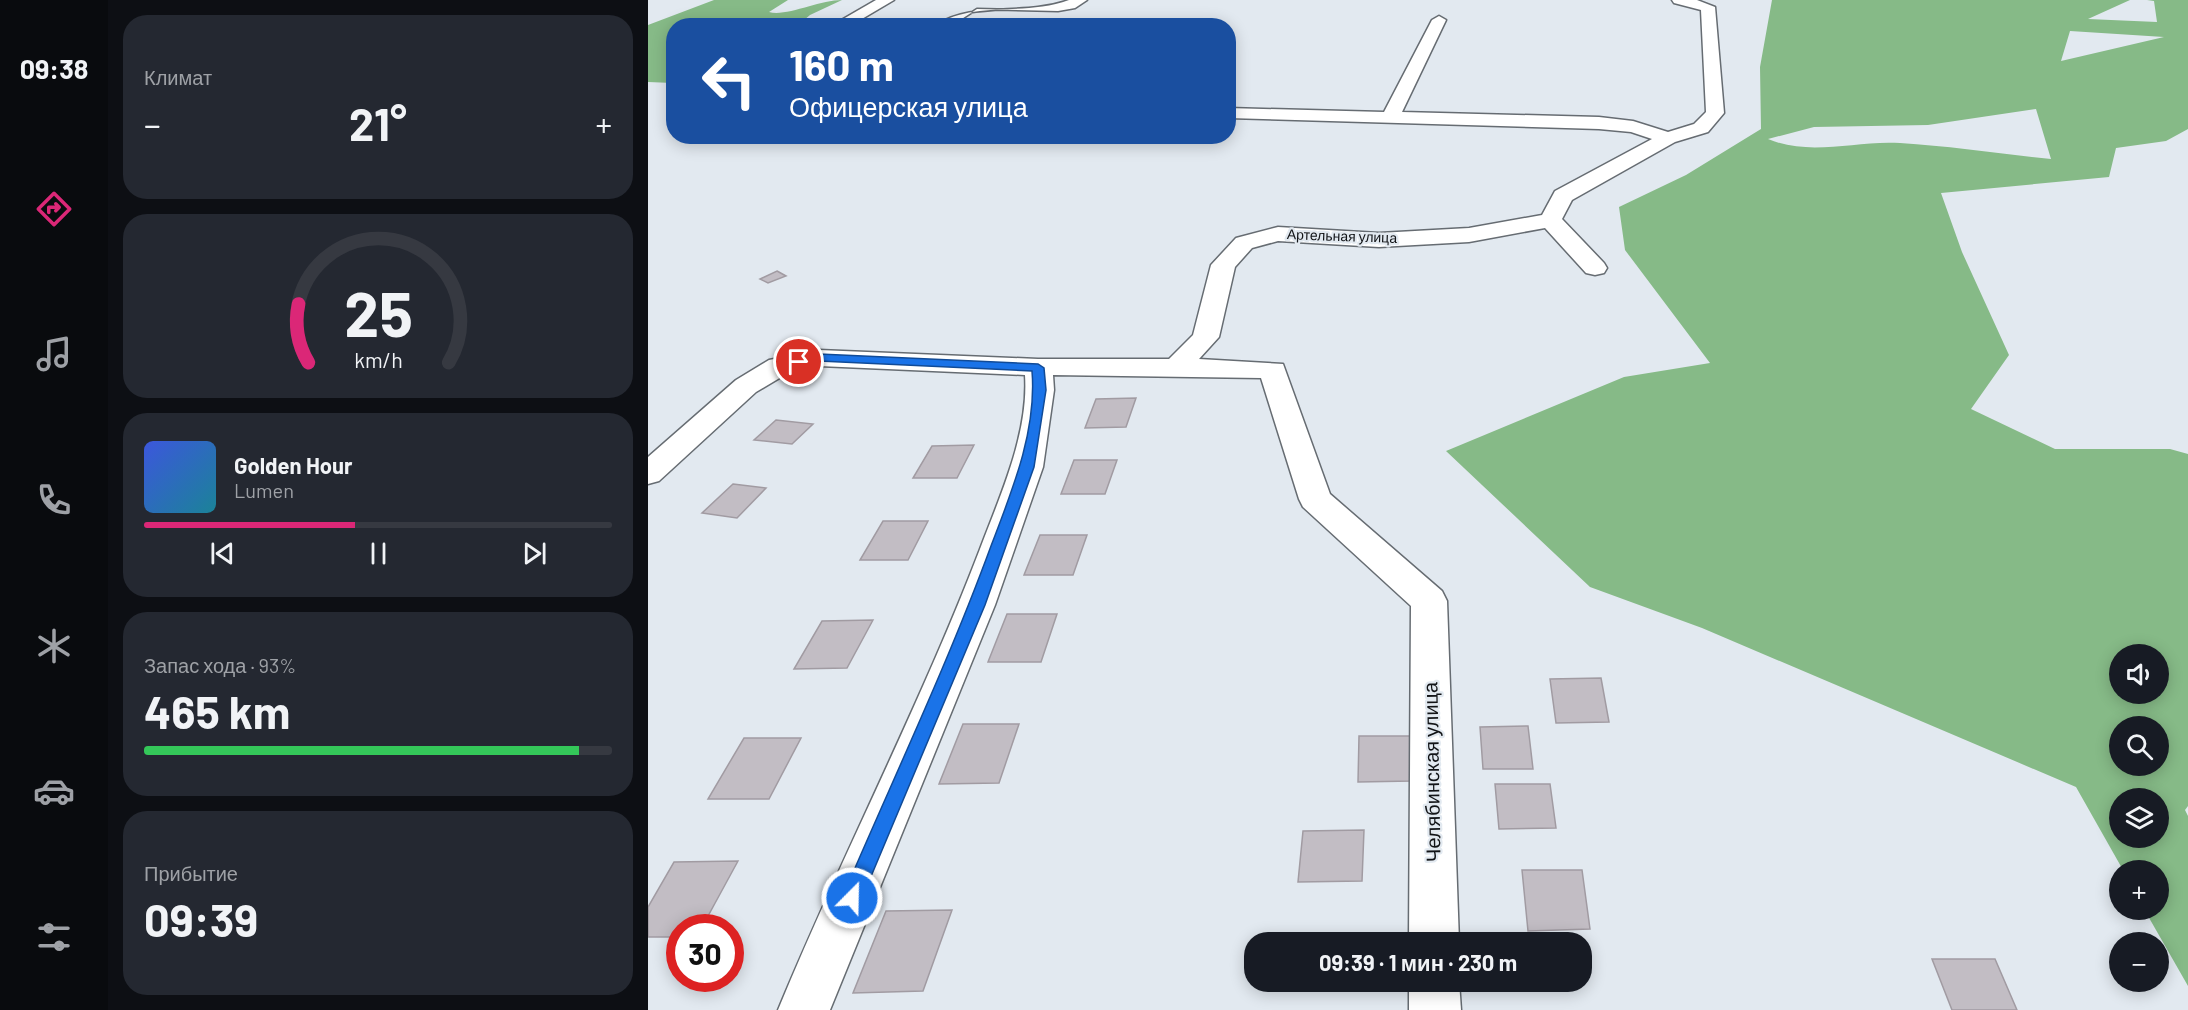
<!DOCTYPE html>
<html lang="ru">
<meta charset="utf-8">
<style>
:root{--surface:#171b24;--page:#242831;--text:#f1f3f6;--muted:#9ea1a6;--line:#363941;--accent:#db2777}
body{margin:0;font-family:Barlow,sans-serif;background:var(--page);color:var(--text);height:100vh;display:flex;flex-direction:column;font-size:22px;white-space:nowrap}
*{box-sizing:border-box;margin:0}
p{font-size:20px;color:var(--muted)}
.icon{flex:none;width:33px;height:33px;fill:none;stroke:currentColor;stroke-width:2;stroke-linecap:round;stroke-linejoin:round}
.map{position:relative;flex:1;overflow:hidden}
.sheet{display:flex;flex-direction:column;gap:15px;padding:15px;background:#0d0f14;width:540px}
.sheet>*{flex:none}
.top-card{position:absolute;left:18px;top:18px;width:570px;height:126px;border-radius:24px;box-shadow:0 3px 15px #0003;background:#1a4fa0;color:#fff;overflow:hidden}
.controls{position:absolute;left:1461px;top:644px;display:grid;gap:12px}
.controls a{display:grid;place-items:center;width:60px;height:60px;border-radius:50%;background:var(--surface);box-shadow:0 3px 15px #0003;font-size:30px}
.speed{position:absolute;left:18px;top:914px;display:flex;gap:12px;font-size:30px;font-weight:700;text-align:center}
.speed>*{display:grid;place-content:center;width:78px;height:78px;border-radius:50%;background:var(--surface);box-shadow:0 3px 15px #0003;line-height:1}
.speed .limit{border:9px solid #d22;background:#fff;color:#111}
.pin{position:absolute;display:grid;place-items:center;width:51px;height:51px;color:#fff;margin:-26px;border:3px solid #fff;border-radius:50%;box-shadow:0 2px 6px #0007}
.me{position:absolute;width:66px;margin:-33px;rotate:23deg;stroke-linejoin:round;filter:drop-shadow(0 0 4px #0008)}
.turn{display:flex;align-items:center;gap:21px;height:126px;padding:0 24px;font-size:27px}
.turn .icon{width:78px;height:78px;stroke-width:2.5}
.turn b{display:block;font-size:42px;line-height:51px}
.big{font-size:45px;font-weight:700;line-height:1.1}
.sheet .tile{flex:1;display:flex;flex-direction:column;justify-content:center;gap:9px;min-width:0;padding:0 21px;border-radius:24px;background:var(--page)}
.sheet .dial{align-items:center;gap:0}
.dial svg{height:156px;overflow:visible;fill:none;stroke:var(--line);stroke-width:7;stroke-linecap:round;text-anchor:middle}
.dial text{fill:var(--text);stroke:none}
.song{display:flex;align-items:center;gap:18px}
.cover{width:72px;height:72px;border-radius:9px;background:linear-gradient(135deg,hsl(230 70% 55%),hsl(190 70% 35%))}
.played{height:6px;border-radius:3px;background:linear-gradient(90deg,var(--accent) 45%,var(--line) 45%)}
.keys{display:flex;justify-content:space-around;direction:ltr}
.heat{display:flex;justify-content:space-between;align-items:center;font-size:33px;direction:ltr}
.charge{height:9px;border-radius:4px;background:linear-gradient(90deg,#34c759 93%,var(--line) 0)}
.trip{position:absolute;left:596px;top:932px;width:348px;height:60px;border-radius:24px;background:var(--surface);box-shadow:0 3px 15px #0003;font-weight:700;line-height:60px;text-align:center}
main{display:flex;flex:1;min-height:0}
.menu{display:flex;flex-direction:column;width:108px;justify-content:space-around;align-items:center;background:#090b0e;color:var(--muted)}
.menu .icon{width:42px;height:42px}
.menu .current{color:var(--accent)}
.menu b{font-size:27px;color:var(--text)}
.map>svg:first-child{display:block}
.forest{fill:#86ba87;fill-rule:evenodd}
.building{fill:#c2bdc4;stroke:#a19ba2;stroke-width:1.5}
.lines{fill:none;stroke-linecap:round;stroke-linejoin:round}
.minor-casing{stroke:#666c72;stroke-width:3}
.minor{fill:#fff;fill-rule:evenodd}
.route{fill:#1a73e8;stroke:#114b97;stroke-width:1.5}
.labels{text-anchor:middle;stroke-width:4.5;stroke-linejoin:round;paint-order:stroke}
.far-street-label{font-size:14px;fill:#121417;stroke:#e2e9f0}
.near-street-label{font-size:20px;fill:#121417;stroke:#e2e9f0}
</style>
<main>
<nav class="menu">
<b>09:38</b>
<svg class="icon current" aria-label="directions" viewBox="0 0 24 24"><path d="M12 3l9 9-9 9-9-9zM9 14v-3h6M13 9l2 2-2 2"/></svg>
<svg class="icon" aria-label="music" viewBox="0 0 24 24"><path d="M9 18V5l10-2v13"/><circle cx="6" cy="18" r="3"/><circle cx="16" cy="16" r="3"/></svg>
<svg class="icon" aria-label="phone" viewBox="0 0 24 24"><path d="M5 4h4l2 5-3 2q2 4 5 5l2-3 5 2v4C11 20 4 13 5 4z"/></svg>
<svg class="icon" aria-label="climate" viewBox="0 0 24 24"><path d="M12 3v18M4 7l16 10M4 17L20 7"/></svg>
<svg class="icon" aria-label="car" viewBox="0 0 24 24"><path d="M5 17H2v-5l4-1 3-4h7l3 4 3 1v5h-3M9 17h6M6 11h13"/><circle cx="7" cy="17" r="2"/><circle cx="17" cy="17" r="2"/></svg>
<svg class="icon" aria-label="filters" viewBox="0 0 24 24"><path d="M4 7h16M4 17h16"/><circle cx="9" cy="7" r="2"/><circle cx="15" cy="17" r="2"/></svg>
</nav>
<section class="sheet">
<div class="tile"><p>Климат</p>
<div class="heat"><a>−</a><b class="big">21°</b><a>+</a></div>
</div>
<div class="tile dial"><svg viewBox="0 0 100 80">
<path d="M14 69A42 42 0 1 1 86 69"/>
<path d="M14 69A42 42 0 0 1 9 39" stroke="#db2777"/>
<text x="50" y="56" font-size="32" font-weight="700">25</text>
<text x="50" y="72" font-size="11">km/h</text>
</svg></div>
<div class="tile">
<div class="song"><i class="cover"></i><div><b>Golden Hour</b><p>Lumen</p></div></div>
<div class="played"></div>
<div class="keys"><svg class="icon" aria-label="previous" viewBox="0 0 24 24"><path d="M18 5L8 12l10 7zM5 5v14"/></svg><svg class="icon" aria-label="pause" viewBox="0 0 24 24"><path d="M8 5v14M16 5v14"/></svg><svg class="icon" aria-label="next" viewBox="0 0 24 24"><path d="M6 5l10 7-10 7zM19 5v14"/></svg></div>
</div>
<div class="tile"><p>Запас хода · 93%</p><b class="big">465 km</b><div class="charge"></div></div>
<div class="tile"><p>Прибытие</p><b class="big">09:39</b></div>
</section>
<div class="map">
<svg width="1540" height="1010" viewBox="0 0 1540 1010">
<rect width="100%" height="100%" fill="#e2e9f0"/>
<g class="forest">
<path d="M66 0H140L121 12C138 17 171 0 194 0L162 15 150 25 26 26 25 83 0 82V25Z"/>
<path d="M1124 0H1482L1440 19 1509 22 1506 1 1499 0H1540V129L1518 141 1468 148 1461 177 1293 193 1314 252 1361 355 1323 409 1407 449H1522L1540 454V806L1537 810 1540 816V986L1496 909H1510V870H1475L1428 787 1054 628 942 587 798 451 976 377 1062 363 977 250 971 207 1038 175 1113 129 1112 67ZM1422 31 1516 37 1413 61ZM1388 109 1403 159C1353 154 1302 146 1252 143 1208 140 1163 157 1120 139L1166 127 1280 125ZM1472 654H1510V693H1472ZM1472 726H1510V765H1472ZM1472 798H1510V837H1472Z"/>
</g>
<g class="building">
<polygon points="129,271 138,276 120,283 112,279"/>
<polygon points="488,398 478,427 437,428 448,399"/>
<polygon points="128,420 165,424 144,444 106,440"/>
<polygon points="326,445 309,478 265,478 284,446"/>
<polygon points="426,460 469,460 457,494 413,494"/>
<polygon points="85,484 118,488 89,518 54,513"/>
<polygon points="235,521 280,521 260,560 212,560"/>
<polygon points="392,535 439,535 425,575 376,575"/>
<polygon points="359,614 409,614 393,662 340,662"/>
<polygon points="225,620 199,668 146,669 174,621"/>
<polygon points="953,678 961,722 908,723 902,679"/>
<polygon points="315,724 371,724 351,783 291,784"/>
<polygon points="880,726 885,769 835,769 832,727"/>
<polygon points="711,736 764,736 764,781 710,782"/>
<polygon points="96,738 153,738 121,799 60,799"/>
<polygon points="847,784 902,784 908,828 851,829"/>
<polygon points="716,830 714,881 650,882 655,831"/>
<polygon points="90,861 54,927 32,927 32,937 0,937 0,907 26,862"/>
<polygon points="874,870 934,870 942,929 880,931"/>
<polygon points="304,910 275,991 205,993 238,911"/>
<polygon points="1284,959 1347,959 1369,1010 1304,1010"/>
</g>
<g class="lines">
<defs>
<g id="minor">
<polygon points="228,0 246,0 202,26 183,26"/>
<path d="M421 0H439L427 8 410 11 329 9 303 26H286C326 0 374 17 421 0Z"/>
<path d="M1024 0H1049L1067 7 1076 113 1060 132 1027 142 924 200 914 219 956 263 959 268 956 273 947 275 938 273 897 228 821 242 731 247 630 241 604 248 587 267 571 337 551 359 635 364 682 494 794 591 799 601 811 942H761L763 606 655 507 651 499 613 378 405 375 406 390 395 467 347 605 182 1010H130C194 855 272 706 332 549 352 496 381 433 377 375L171 366 140 373 108 392 11 481 0 484V457L88 380 121 360 171 350 390 359H521L545 335 563 265 588 238 630 227 731 233 821 228 894 215 907 191 1004 139 983 132 951 129 580 118V108L736 112 784 20 791 16 798 20 754 112 951 117 985 121 1020 132 1046 124 1058 112 1053 10 1026 3Z"/>
<polygon points="761,981 811,981 813,1010 761,1010"/>
</g>
</defs>
<use href="#minor" class="minor-casing"/>
<use href="#minor" class="minor"/>
</g>
<path class="route" d="M171 354 390 364 396 368 398 390 386 467 337 605 211 905 204 908 197 905 194 898C244 781 299 666 343 546 364 491 389 431 384 371L171 361 151 365 145 362Z"/>
<g class="labels">
<g class="far-street-label">
<text transform="translate(694 236) rotate(2)" y="5">Артельная улица</text>
</g>
<g class="near-street-label">
<text transform="translate(784 772) rotate(-91)" y="7">Челябинская улица</text>
</g>
</g>
</svg>
<div class="controls">
<a><svg class="icon" aria-label="sound" viewBox="0 0 24 24"><path d="M4 9h4l5-4v14l-5-4H4zM17 9q2 3 0 6"/></svg></a>
<a><svg class="icon" aria-label="search" viewBox="0 0 24 24"><circle cx="10" cy="10" r="6"/><path d="M15 15l6 6"/></svg></a>
<a><svg class="icon" aria-label="layers" viewBox="0 0 24 24"><path d="M12 4l9 5-9 5-9-5zM3 14l9 5 9-5"/></svg></a>
<a>+</a>
<a>−</a>
</div>
<div class="speed"><div class="limit">30</div></div>
<div class="pin" style="left:151px;top:362px;background:#d93025"><svg class="icon" aria-label="arrive" viewBox="0 0 24 24"><path d="M6 21V4h12l-3 4 3 4H6"/></svg></div>
<svg class="me" style="left:204px;top:898px" viewBox="-20 -20 40 40"><circle r="17" fill="#1a73e8" stroke="#fff" stroke-width="3"/><path d="M0-11L8 9 0 5-8 9z" fill="#fff"/></svg>
<div class="trip">09:39 · 1 мин · 230 m</div>
<div class="top-card">
<div class="turn"><svg class="icon" aria-label="left" viewBox="0 0 24 24"><path d="M17 20v-9H6M10 6l-5 5 5 5"/></svg><div><b>160 m</b>Офицерская улица</div></div>
</div>
</div>
</main>
